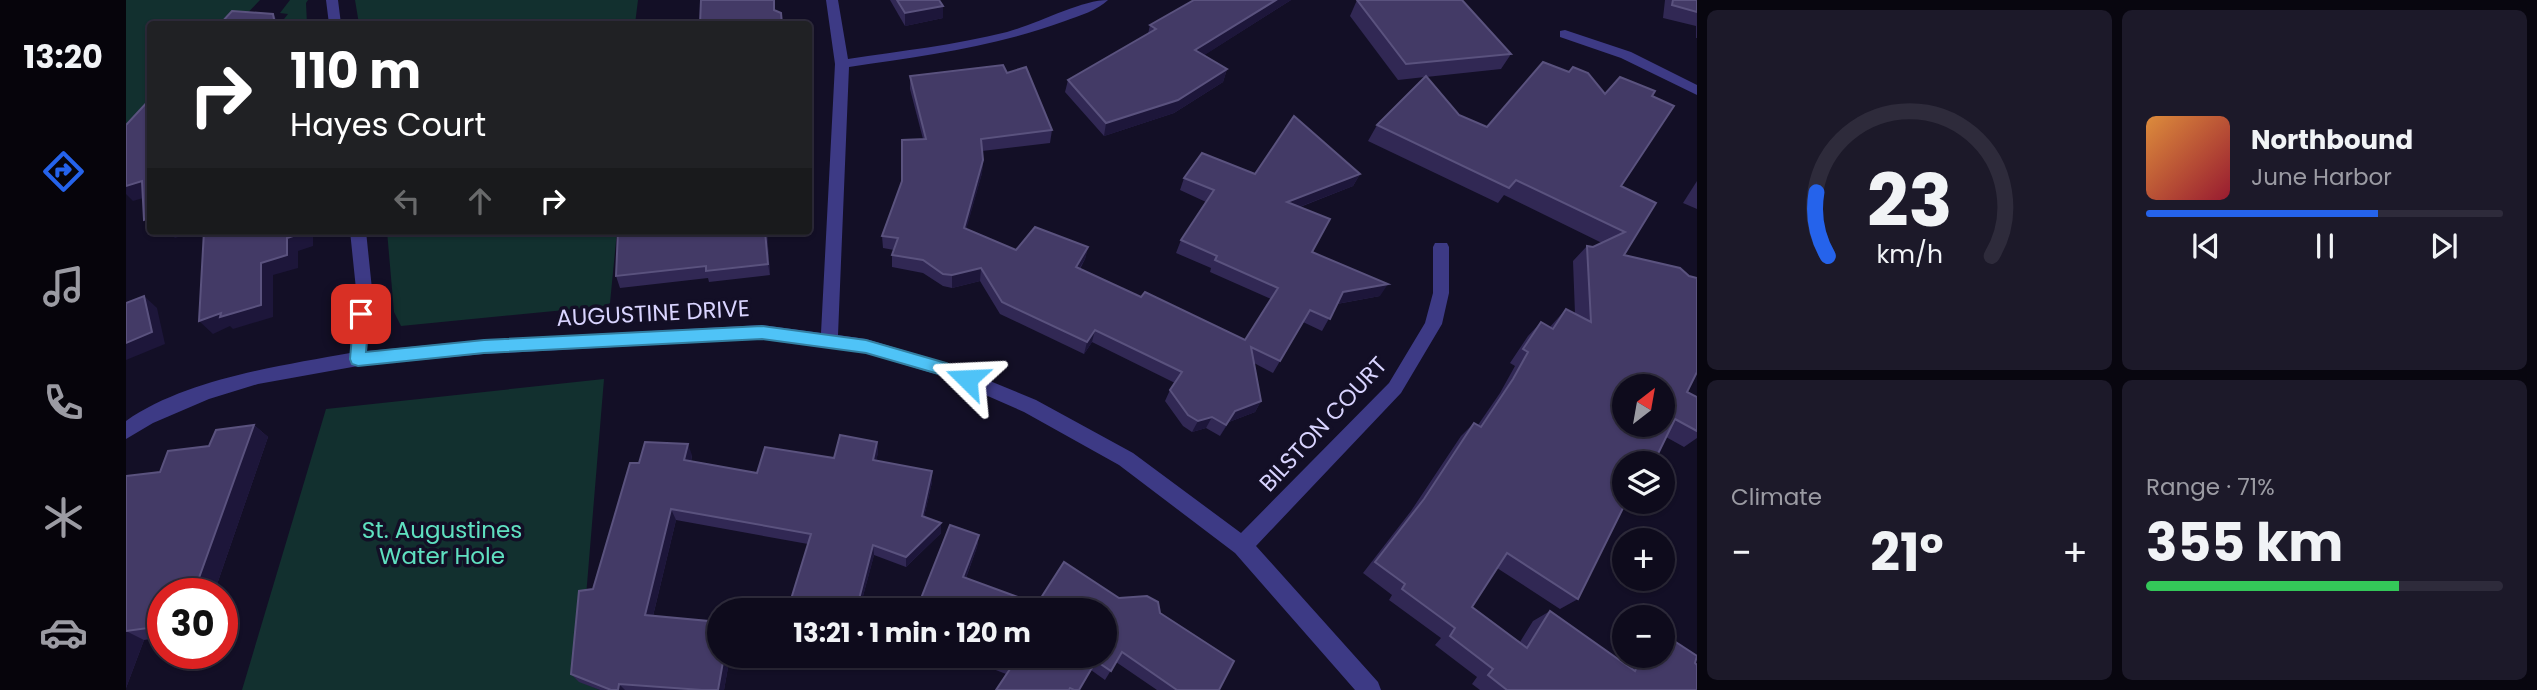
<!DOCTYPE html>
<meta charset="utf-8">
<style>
:root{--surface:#0e0b1c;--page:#1c1929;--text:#f1f3f6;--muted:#9b9ba3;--line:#2e2b3b;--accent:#2563eb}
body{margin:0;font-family:Poppins,sans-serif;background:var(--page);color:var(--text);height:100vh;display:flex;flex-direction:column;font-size:26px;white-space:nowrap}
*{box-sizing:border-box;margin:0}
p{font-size:23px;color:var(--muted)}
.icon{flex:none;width:38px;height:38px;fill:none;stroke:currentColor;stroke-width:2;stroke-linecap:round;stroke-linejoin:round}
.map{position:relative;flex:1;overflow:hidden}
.side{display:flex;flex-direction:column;gap:10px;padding:10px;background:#08060f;width:840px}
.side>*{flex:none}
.guide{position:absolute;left:21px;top:21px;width:665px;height:214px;border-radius:7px;box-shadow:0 2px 5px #0004,0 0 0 2px var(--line);background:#202124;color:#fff;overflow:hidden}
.needle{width:46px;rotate:31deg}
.controls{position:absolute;left:1486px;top:374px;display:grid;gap:14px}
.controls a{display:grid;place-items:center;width:63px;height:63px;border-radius:50%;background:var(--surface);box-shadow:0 2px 5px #0004,0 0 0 2px var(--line);font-size:35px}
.speed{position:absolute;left:21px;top:578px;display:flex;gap:14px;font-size:35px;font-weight:700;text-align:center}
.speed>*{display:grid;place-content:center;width:91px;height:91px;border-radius:50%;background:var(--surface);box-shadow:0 2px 5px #0004,0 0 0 2px var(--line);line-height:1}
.speed .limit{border:10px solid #d22;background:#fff;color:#111}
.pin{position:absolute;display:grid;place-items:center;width:60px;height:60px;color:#fff;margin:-30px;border-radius:14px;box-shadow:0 4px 10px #0006}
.me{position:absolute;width:77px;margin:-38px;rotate:291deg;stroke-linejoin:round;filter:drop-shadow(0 0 5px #0008)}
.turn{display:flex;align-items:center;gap:24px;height:147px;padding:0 28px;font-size:32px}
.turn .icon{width:91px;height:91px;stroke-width:2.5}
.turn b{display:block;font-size:49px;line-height:60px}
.lanes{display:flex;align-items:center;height:66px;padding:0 28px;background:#0003;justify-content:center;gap:35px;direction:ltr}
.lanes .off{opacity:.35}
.big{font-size:52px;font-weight:700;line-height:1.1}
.side .tile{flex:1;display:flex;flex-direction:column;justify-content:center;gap:10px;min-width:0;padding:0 24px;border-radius:10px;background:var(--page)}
.side .dial{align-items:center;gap:0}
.dial svg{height:182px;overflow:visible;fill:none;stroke:var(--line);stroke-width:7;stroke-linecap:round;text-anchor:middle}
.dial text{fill:var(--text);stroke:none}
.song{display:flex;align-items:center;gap:21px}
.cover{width:84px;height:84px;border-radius:10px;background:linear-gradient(135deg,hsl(30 70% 55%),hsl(350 70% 35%))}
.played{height:7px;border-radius:4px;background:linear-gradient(90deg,var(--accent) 65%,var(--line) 65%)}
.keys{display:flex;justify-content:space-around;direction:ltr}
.heat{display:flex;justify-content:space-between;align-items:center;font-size:38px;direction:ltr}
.charge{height:10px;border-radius:5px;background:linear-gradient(90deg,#34c759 71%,var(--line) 0)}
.side .tiles{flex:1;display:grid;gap:10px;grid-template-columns:repeat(2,1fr)}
.trip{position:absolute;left:581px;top:598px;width:410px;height:70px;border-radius:35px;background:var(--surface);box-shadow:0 2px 5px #0004,0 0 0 2px var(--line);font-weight:700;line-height:70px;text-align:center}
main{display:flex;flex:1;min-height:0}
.dock{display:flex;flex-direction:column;width:126px;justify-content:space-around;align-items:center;background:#06040b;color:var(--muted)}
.dock .icon{width:49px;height:49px}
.dock .selected{color:var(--accent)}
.dock b{font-size:32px;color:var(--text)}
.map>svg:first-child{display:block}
.green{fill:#12302f}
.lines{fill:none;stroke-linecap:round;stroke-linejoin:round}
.street{fill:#3d3a85;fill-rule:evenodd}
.wall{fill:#312854}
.shaded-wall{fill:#1d163a}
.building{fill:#433a66;stroke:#5a527e;stroke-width:2;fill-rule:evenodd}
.route{fill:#4fc3f7;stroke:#337fa1;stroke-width:2}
.labels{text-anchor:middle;stroke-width:7;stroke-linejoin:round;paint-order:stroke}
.street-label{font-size:23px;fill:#d9d4ff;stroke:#130f26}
.park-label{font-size:23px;fill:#5fe0c0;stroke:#130f26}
</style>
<main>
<nav class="dock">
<b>13:20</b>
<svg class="icon selected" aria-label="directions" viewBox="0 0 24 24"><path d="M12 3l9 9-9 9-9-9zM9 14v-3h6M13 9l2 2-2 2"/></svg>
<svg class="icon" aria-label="music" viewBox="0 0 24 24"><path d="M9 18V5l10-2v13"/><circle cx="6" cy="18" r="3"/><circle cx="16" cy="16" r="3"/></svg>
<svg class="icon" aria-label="phone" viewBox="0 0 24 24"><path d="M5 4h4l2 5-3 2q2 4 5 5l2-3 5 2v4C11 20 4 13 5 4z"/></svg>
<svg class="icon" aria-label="climate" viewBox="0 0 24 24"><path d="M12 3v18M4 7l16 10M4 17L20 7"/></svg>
<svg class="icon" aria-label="car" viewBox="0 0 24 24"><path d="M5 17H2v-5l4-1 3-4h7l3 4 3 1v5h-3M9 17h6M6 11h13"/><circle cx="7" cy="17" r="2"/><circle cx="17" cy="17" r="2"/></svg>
</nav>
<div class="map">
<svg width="1571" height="690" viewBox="0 0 1571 690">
<rect width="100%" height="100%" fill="#130f26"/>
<g class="green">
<polygon points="0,0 134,0 111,24 24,24 24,118 0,145"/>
<polygon points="164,0 182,0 180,3 181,24 154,24 162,14 154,13"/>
<polygon points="229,0 512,0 509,24 233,24"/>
<polygon points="261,231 491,231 484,303 480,306 275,326 268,312"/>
<polygon points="478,379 453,681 474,690 116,690 200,409"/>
</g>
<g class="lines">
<g class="street">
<polygon points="200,0 212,0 215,24 203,24"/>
<path d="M700 0H712L722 59C775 51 829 45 881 32 911 24 955 0 982 0 972 10 953 16 939 21 869 47 796 56 723 67L712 335 740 339 820 363 910 400 1007 453 1115 533 1263 383 1299 323 1307 293V247L1309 243H1321L1323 247V293L1316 324 1275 393 1130 546 1252 682 1255 690H1229L1109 553 993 465 898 412 816 376 740 353 636 339 357 354 232 366 132 384 83 399 27 423 0 439V421C60 379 153 366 224 353L230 289 224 231H240L246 289 241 351 357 340 636 325 695 333 709 64Z"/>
<polygon points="1439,30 1505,52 1571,85 1571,95 1495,58 1434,37 1434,31"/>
</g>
</g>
<g class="wall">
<polygon points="764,0 813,0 817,18 779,26"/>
<polygon points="1068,0 1165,0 1078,55 1101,69 1097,82 1048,113 978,136 939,92 942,80 1022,34 1024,25"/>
<polygon points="1231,0 1385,54 1375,69 1300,77 1333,115 1361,127 1479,94 1526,96 1495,186 1530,203 1498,255 1561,392 1571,397 1571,438 1558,447 1540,437 1498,502 1507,502 1497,509 1452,599 1434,609 1371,568 1346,607 1394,642 1407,621 1424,611 1498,663 1502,656 1536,656 1569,663 1571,690 1354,690 1346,684 1351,677 1309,645 1315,638 1263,600 1266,595 1237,573 1285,511 1335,436 1348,423 1352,425 1374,393 1389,366 1384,363 1402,336 1415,322 1424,327 1440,309 1449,314 1447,261 1461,246 1467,247 1476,243 1378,195 1372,203 1242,141 1251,125 1299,77 1272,80 1224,16"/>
<polygon points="1539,0 1571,0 1571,38 1570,38 1570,26 1537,18"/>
<polygon points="881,73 926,130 924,143 856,151 857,160 856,173 840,229 890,250 962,247 959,259 954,269 1015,297 1119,340 1145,299 1084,272 1085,268 1050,253 1055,240 1080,202 1054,190 1058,178 1129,174 1234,174 1227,186 1174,207 1186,252 1254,296 1211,304 1196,331 1177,322 1147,373 1128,363 1135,401 1129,412 1103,422 1094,436 1080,428 1066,432 1057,426 1039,401 1044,390 1049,383 966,342 958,354 874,314 854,281 826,288 817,286 797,273 766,267 766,255 768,250 757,248 756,236 797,139 784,89 784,76"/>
<polygon points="1571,181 1571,209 1557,203"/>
<polygon points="492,231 641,231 644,275 583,282 582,278 494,288 490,276"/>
<polygon points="128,425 142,437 88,593 37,593 37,637 18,640 0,688 0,476 34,472 83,446"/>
<polygon points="751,442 752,453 750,460 806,482 798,517 815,533 780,567 748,555 733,611 663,611 662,609 682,544 550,520 527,616 593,656 604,656 598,690 474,690 453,682 445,674 467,589 513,463 566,455 565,462 631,473 708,458"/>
<polygon points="853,535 851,547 840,578 911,604 993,598 1034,613 1093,690 1031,690 990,662 979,680 965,670 953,690 870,690 880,674 834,656 978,656 790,611"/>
</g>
<g class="shaded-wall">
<polygon points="1150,0 1165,0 1066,63 1069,50"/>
<polygon points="817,6 817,18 779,26 779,13"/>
<polygon points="147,14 154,24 149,24"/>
<polygon points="1101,69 1097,82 1048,113 978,136 980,123"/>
<polygon points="857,160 856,173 837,241 838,228"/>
<polygon points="1234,174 1227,186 1155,214 1161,202"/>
<polygon points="16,181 24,196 7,201 0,194 0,186"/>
<polygon points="24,218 24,226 18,220"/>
<polygon points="42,231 70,231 49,238"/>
<polygon points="176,231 187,231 187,246 172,251 172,268 147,275 147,317 107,329 104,326 87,334 73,321 161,238"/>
<polygon points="639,231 641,231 644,275 642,264"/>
<polygon points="962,247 959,259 947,279 950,267"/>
<polygon points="855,268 854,281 826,288 826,275"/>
<polygon points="1262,284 1254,296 1210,304 1217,292"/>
<polygon points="18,296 31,308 39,344 0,360 0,343"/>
<polygon points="969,330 966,342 958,354 961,342"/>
<polygon points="1135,401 1129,412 1103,422 1094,436 1109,411"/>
<polygon points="1086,417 1080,428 1066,432 1072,421"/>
<polygon points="128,425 142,437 88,593 74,593 69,589"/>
<polygon points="751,442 752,453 748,471 747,460"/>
<polygon points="562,444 566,455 562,471 558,460"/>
<polygon points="806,471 806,482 796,526 796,516"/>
<polygon points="545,509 550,520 525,624 519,615"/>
<polygon points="815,523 815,533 780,567 780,557"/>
<polygon points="853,535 851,547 836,588 837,577"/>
<polygon points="747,545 748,555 733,611 721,611"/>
<polygon points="0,631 18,640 0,688"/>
<polygon points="598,656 604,656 598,690 592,690"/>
<polygon points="493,684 499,690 492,690"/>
</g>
<g class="building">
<polygon points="575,0 648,0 648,10 655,13 656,24 574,24"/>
<polygon points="771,0 813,0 817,6 779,13"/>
<polygon points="1068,0 1150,0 1069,50 1101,69 1052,100 980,123 942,80 1030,29 1024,25"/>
<polygon points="1231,0 1336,0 1385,54 1280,64"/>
<polygon points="1547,0 1571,0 1571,12 1546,5"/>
<polygon points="106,11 147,14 149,24 94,24"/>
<path d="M1417 62 1443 72 1447 67 1462 73 1479 94 1494 77 1529 91 1526 96 1548 106 1495 186 1530 203 1498 255 1554 268 1563 276 1571 278V372L1561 392 1571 397V431L1549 419 1527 464H1498V502H1500L1452 599 1381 553 1346 607 1401 648 1424 611 1509 671 1517 656H1536V633L1571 656 1569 663 1571 665V690H1381L1362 675 1367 669 1324 636 1329 628 1276 589 1279 584 1249 562 1298 499 1348 423 1355 427 1387 379 1402 352 1397 349 1415 322 1427 329 1440 309 1465 322 1461 246 1467 247 1499 232 1390 180 1383 188 1251 125 1300 76 1333 115 1361 127ZM1498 387H1536V425H1498Z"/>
<polygon points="877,65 881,73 900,67 926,130 855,139 857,160 838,228 890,250 909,227 962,247 950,267 1015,297 1019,292 1119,340 1152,288 1089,260 1091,256 1055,240 1088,190 1058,178 1076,153 1129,174 1168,116 1234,174 1161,202 1204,219 1186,252 1262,284 1217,292 1204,319 1184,310 1154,361 1125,347 1135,401 1109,411 1100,425 1086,417 1072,421 1062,415 1044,390 1056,372 969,330 961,342 876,302 855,268 826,275 817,274 797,260 766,255 772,238 756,236 776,181 776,140 800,139 784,76"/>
<polygon points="24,99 24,218 18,220 16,181 0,186 0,125"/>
<polygon points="78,231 176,231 176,233 161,238 161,255 135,263 135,305 94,317 95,313 73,321"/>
<polygon points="492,231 639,231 642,264 580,271 580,266 490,276"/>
<polygon points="18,296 26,332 0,343 0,303"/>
<polygon points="128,425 69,589 76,588 74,593 37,593 37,626 0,631 0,476 34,472 42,451 83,446 90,430"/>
<polygon points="714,435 751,442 747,460 806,471 796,516 815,523 780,557 747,545 732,603 721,611 671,611 662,609 685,534 545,509 519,615 593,622 593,656 598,656 592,690 576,690 493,684 492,690 485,690 445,674 453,591 467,589 504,463 513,463 519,442 562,444 558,460 631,473 639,447 708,458"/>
<polygon points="824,525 853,535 837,577 911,604 938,562 993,598 1021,596 1032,602 1034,613 1108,661 1093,690 1051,690 996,652 985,671 970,661 953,690 948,690 944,688 943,690 870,690 886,666 860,656 978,656 978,611 790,611"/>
</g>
<polygon class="route" points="235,307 243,314 240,352 358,340 636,326 740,340 820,363 847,374 849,379 847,384 841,386 816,375 740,353 636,339 358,353 232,366 226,364 224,359 228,314"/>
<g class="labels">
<g class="street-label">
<text transform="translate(527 313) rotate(-3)" y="8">AUGUSTINE DRIVE</text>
<text transform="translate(1197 424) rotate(-47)" y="8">BILSTON COURT</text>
</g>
<g class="park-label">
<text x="316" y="538">St. Augustines<tspan x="316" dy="26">Water Hole</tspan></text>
</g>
</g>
</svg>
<div class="controls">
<a><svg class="needle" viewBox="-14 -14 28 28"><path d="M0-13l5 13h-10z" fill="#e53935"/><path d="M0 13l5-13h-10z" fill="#9b9ba3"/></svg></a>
<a><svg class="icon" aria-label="layers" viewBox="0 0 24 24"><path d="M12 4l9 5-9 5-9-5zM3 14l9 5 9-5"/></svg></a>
<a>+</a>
<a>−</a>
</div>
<div class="speed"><div class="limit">30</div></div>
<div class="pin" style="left:235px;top:314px;background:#d93025"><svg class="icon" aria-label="arrive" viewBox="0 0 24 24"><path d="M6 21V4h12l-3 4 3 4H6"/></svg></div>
<svg class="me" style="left:841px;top:379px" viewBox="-20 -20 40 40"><path d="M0-17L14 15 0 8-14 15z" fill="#4fc3f7" stroke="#fff" stroke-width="4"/></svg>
<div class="trip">13:21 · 1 min · 120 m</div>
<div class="guide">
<div class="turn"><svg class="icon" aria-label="right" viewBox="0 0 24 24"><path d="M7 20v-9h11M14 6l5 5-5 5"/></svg><div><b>110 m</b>Hayes Court</div></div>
<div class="lanes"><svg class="icon off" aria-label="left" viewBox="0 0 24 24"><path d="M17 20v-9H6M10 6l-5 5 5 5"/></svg><svg class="icon off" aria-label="ahead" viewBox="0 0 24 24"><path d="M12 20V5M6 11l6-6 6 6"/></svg><svg class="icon" aria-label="right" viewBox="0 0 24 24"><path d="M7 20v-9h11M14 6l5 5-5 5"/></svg></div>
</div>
</div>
<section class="side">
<div class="tiles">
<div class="tile dial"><svg viewBox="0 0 100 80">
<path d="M14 69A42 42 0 1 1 86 69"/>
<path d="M14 69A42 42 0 0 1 9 41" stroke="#2563eb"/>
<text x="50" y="56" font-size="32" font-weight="700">23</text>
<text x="50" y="72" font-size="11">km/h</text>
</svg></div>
<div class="tile">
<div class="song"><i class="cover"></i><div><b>Northbound</b><p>June Harbor</p></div></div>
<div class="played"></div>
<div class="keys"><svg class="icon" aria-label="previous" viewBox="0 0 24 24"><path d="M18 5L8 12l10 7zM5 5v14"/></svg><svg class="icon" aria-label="pause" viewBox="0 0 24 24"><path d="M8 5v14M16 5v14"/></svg><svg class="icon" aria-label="next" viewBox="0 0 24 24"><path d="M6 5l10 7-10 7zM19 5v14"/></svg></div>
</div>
<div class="tile"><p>Climate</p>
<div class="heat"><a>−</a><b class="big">21°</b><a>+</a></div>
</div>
<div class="tile"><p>Range · 71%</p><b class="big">355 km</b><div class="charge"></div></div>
</div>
</section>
</main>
